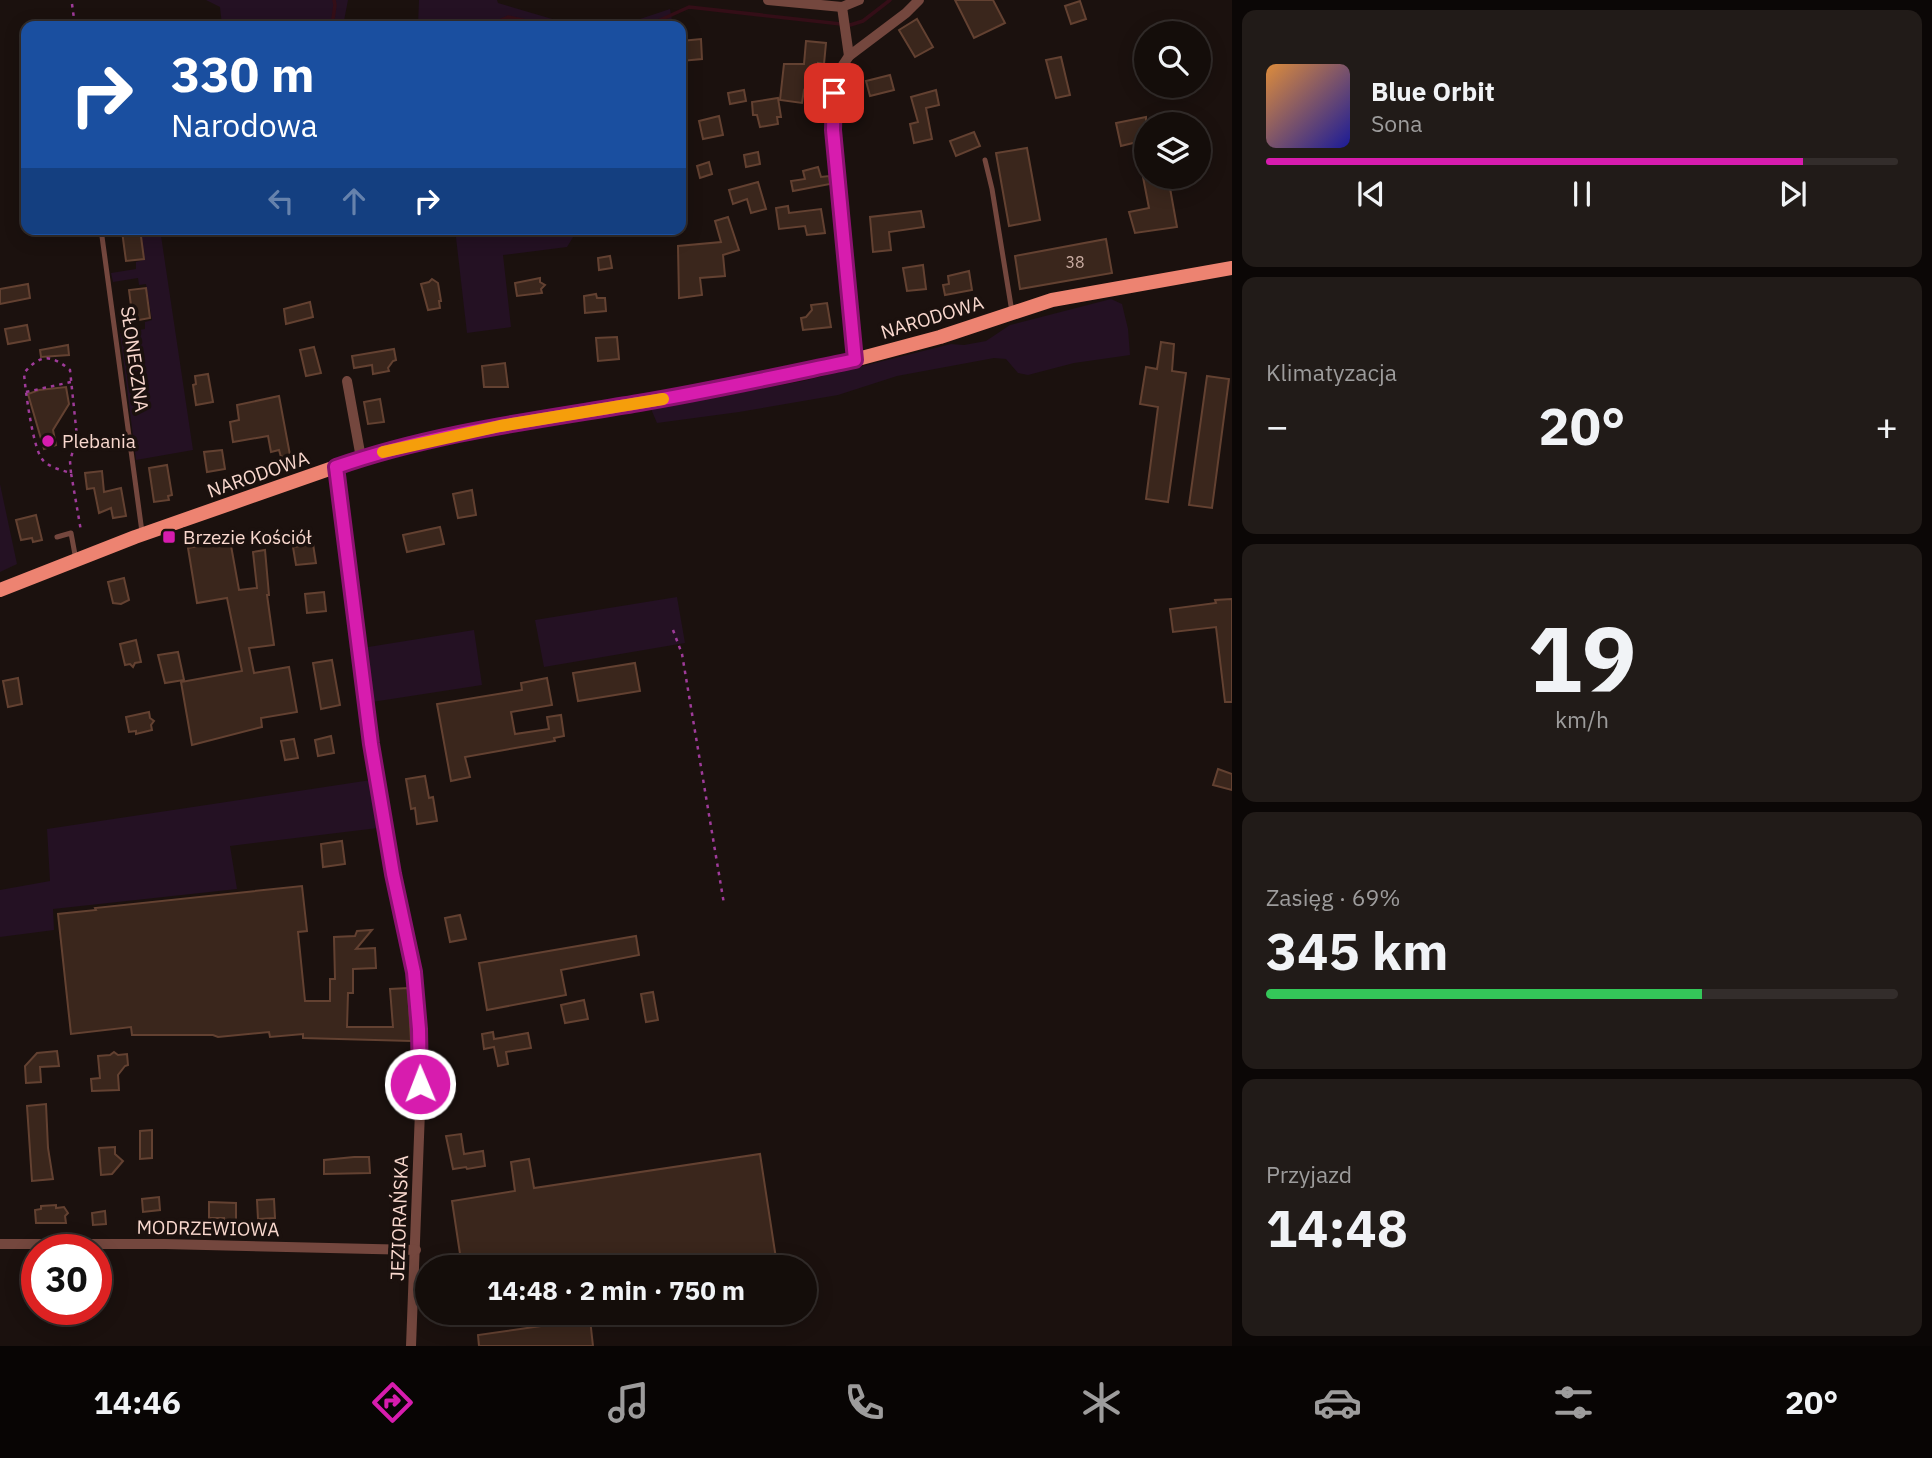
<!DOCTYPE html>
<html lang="pl">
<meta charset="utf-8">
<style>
:root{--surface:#140d0a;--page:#211b18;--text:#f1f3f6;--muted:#9d9c9c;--line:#332d2b;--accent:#d71cae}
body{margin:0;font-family:"IBM Plex Sans",sans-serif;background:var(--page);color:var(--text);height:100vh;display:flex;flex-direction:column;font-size:26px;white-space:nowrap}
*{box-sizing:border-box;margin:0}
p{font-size:23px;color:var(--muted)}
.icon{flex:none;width:38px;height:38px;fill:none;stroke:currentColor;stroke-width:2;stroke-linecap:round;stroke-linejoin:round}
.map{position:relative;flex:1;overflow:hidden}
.side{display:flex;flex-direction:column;gap:10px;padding:10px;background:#0b0706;width:700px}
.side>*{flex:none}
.banner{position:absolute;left:21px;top:21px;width:665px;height:214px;border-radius:14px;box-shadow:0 4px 18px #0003,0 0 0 2px var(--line);background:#1a4fa0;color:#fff;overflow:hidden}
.tools{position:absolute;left:1134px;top:21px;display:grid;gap:14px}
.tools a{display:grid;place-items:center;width:77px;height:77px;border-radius:50%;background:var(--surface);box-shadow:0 4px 18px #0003,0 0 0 2px var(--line);font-size:35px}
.speed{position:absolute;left:21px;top:1234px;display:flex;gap:14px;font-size:35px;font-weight:700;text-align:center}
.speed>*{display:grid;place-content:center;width:91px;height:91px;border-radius:50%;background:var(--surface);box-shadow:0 4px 18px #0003,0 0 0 2px var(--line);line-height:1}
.speed .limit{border:10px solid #d22;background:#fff;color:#111}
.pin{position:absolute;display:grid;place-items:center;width:60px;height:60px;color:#fff;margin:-30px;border-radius:14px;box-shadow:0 4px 10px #0006}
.me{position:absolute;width:77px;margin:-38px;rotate:359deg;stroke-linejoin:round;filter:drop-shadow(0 0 5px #0008)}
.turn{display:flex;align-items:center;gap:24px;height:147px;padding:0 35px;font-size:32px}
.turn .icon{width:91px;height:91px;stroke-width:2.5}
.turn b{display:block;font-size:49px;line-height:60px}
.lanes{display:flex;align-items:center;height:66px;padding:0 35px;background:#0003;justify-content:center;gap:35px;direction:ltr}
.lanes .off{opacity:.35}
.big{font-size:52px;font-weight:700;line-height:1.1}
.side .card{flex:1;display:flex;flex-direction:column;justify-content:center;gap:10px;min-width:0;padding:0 24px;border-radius:14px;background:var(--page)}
.side .dial{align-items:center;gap:0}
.dial b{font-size:91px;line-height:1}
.song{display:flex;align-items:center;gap:21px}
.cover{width:84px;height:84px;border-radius:10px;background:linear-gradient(135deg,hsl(30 70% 55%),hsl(240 70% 35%))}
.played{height:7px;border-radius:4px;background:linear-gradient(90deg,var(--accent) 85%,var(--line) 85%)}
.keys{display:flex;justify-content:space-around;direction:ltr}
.heat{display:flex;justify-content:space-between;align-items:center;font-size:38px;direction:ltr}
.charge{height:10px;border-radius:5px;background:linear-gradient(90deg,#34c759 69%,var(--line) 0)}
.trip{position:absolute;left:415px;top:1255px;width:402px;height:70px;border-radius:35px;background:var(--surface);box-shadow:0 4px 18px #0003,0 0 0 2px var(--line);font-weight:700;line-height:70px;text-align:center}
.tab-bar{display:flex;height:112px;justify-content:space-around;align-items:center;background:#080504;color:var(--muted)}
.tab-bar .icon{width:49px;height:49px}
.tab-bar .on{color:var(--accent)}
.tab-bar b{font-size:32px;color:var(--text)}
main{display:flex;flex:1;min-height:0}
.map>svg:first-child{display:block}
.green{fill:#241123}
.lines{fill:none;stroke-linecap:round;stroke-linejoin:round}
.stream{stroke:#340e17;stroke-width:3.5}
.building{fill:#3a261c;stroke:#634131;stroke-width:2}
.path{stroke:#9f3b9a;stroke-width:2.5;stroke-dasharray:3.5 5;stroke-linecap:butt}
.lane{stroke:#74473e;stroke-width:5}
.street{stroke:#74473e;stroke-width:10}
.secondary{stroke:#ed8371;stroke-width:14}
.route-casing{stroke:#8c1271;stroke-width:18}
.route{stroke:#d71cae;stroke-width:12}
.slow{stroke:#f59e0b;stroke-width:12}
.poi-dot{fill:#d71cae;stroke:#1b110e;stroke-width:2.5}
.labels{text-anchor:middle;stroke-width:7;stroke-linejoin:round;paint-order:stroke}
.number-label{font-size:16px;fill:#c9aca2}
.street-label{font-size:19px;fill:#f9d8ce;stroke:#1b110e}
.poi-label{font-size:19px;fill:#f9d8ce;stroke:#1b110e;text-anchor:start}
</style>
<main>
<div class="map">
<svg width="1232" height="1346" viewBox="0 0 1232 1346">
<rect width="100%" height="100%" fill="#1b110e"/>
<g class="green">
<polygon points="206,0 348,0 343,26 222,26 220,7"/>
<polygon points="419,0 497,0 498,3 576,26 418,26"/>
<polygon points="670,9 673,26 619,26"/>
<polygon points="139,229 160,229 193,450 136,460 120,333 145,329 145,322 152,320 146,284 139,285 138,278 113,282 111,273 136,269 136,262 143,260"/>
<polygon points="455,229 578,229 567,247 503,255 511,327 467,333"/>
<polygon points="1111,299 1122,304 1128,329 1130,355 1074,363 1028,375 1018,373 1006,359 994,358 897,376 838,395 739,412 657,423 651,409 803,381 951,344 964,345 986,341 1010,325"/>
<polygon points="0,484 17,564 0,572"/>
<polygon points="677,597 685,643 544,667 535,620"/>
<polygon points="474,630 482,685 372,702 362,648"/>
<polygon points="371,780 378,828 230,846 237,889 53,909 54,930 0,937 0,890 50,881 47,829"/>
</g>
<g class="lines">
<g class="stream">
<polyline points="332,26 335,5 334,0"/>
<polyline points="496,26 495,23 508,17 549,26"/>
<polyline points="647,26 689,7 850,25 863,21 890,0"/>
</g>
</g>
<g class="building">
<polygon points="955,0 993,0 1005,23 974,38"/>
<polygon points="1080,1 1086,19 1071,24 1065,6"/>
<polygon points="917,19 933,47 915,57 899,30"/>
<polygon points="701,39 702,59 681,61 681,41"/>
<polygon points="806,41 826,43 824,64 818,63 817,88 806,87 806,91 804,90 802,103 780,100 784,64 804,64"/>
<polygon points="1061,57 1070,95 1056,98 1046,60"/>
<polygon points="890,75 894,90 870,96 866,81"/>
<polygon points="744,90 746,101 730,104 728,93"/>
<polygon points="936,90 939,105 926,108 932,139 914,143 910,124 918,122 911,97"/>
<polygon points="778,98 781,117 777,117 778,124 760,127 757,115 753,115 752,102"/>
<polygon points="719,116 723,135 703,139 699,121"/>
<polygon points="1146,117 1146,165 1141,165 1137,142 1121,146 1116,123"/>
<polygon points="974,132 980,146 956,156 950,141"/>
<polygon points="1027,148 1040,220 1009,226 996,153"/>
<polygon points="758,152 760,164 746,167 744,155"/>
<polygon points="709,162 712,174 700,178 697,166"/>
<polygon points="818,167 821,177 829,176 830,184 793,191 791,181 805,179 803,171"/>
<polygon points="1143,177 1168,177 1177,227 1135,233 1129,212 1149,208"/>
<polygon points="758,182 766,209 751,213 747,199 733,204 729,190"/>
<polygon points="788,206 789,213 821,209 825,233 807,235 805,226 779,229 776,208"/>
<polygon points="921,211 924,227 889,232 891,250 873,252 870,217"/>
<polygon points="728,217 739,250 723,255 725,276 700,278 702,295 679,298 678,246 721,242 715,221"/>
<polygon points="135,229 140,229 144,259 126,261 122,231"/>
<polygon points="1106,239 1112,273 1020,289 1015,256"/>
<polygon points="610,256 612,268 599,270 598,258"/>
<polygon points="923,265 926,289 907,291 903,268"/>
<polygon points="969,271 972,290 945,295 943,285 949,284 948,276"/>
<polygon points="540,278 540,282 545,285 541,289 542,293 517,296 515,283"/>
<polygon points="432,279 438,283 441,301 439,301 440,308 428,310 421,284 429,282"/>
<polygon points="28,284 30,298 0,304 0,289"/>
<polygon points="146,288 150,318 133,321 129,290"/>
<polygon points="596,294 597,298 605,298 606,311 585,313 584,296"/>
<polygon points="310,302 313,317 286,324 284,309"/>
<polygon points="827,303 831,327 803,330 801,318 806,317 812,310 811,305"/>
<polygon points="27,325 30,340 8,344 5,329"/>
<polygon points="617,337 619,359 598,361 596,338"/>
<polygon points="1161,342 1174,344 1172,371 1186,373 1168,502 1146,499 1158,407 1140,404 1146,367 1157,369"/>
<polygon points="68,345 69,355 41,357 40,350"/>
<polygon points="314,347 321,373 306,376 300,350"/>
<polygon points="394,349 396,360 393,361 388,368 389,371 373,374 372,365 354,368 352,356"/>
<polygon points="505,363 508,387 484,387 482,366"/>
<polygon points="208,374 213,402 196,405 193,385 196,384 195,376"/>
<polygon points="1207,376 1229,379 1212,508 1189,505"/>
<polygon points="66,387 69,404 53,430 56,445 44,449 28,394 39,390"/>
<polygon points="279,396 290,455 281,457 279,450 271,452 268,436 233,442 230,422 239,420 237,405"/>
<polygon points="380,399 384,422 368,424 364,402"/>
<polygon points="222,450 225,469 207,472 204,452"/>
<polygon points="167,465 172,495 168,496 169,500 154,502 149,468"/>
<polygon points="102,471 104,492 121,488 126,516 113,518 111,508 99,513 94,488 87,489 85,473"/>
<polygon points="472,490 476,515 458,518 453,494"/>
<polygon points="36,515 42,540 33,542 32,538 21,540 16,520"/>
<polygon points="440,527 444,544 407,552 403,535"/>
<polygon points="230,540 239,590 257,588 253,552 265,550 269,595 267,595 274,645 249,648 254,673 289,667 297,712 261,718 262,727 192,745 181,682 242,671 227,598 197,603 188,548"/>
<polygon points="313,544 316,563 296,565 293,547"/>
<polygon points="124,578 129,600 121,604 113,603 108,582"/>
<polygon points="324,592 326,611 307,613 305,594"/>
<polygon points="1232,599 1232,702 1225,702 1216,627 1173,632 1170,609 1216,603 1215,600"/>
<polygon points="136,640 141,662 135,663 133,667 130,664 125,665 120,644"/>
<polygon points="178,652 184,680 165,683 158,655"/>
<polygon points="332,660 340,705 321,709 313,663"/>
<polygon points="635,663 640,691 578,701 573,673"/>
<polygon points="18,678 22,704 8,707 3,681"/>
<polygon points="547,678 552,705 511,712 515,734 549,729 547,717 561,715 564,736 554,738 555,741 465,757 470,777 451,781 437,704 522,690 521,683"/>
<polygon points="149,712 150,718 154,721 151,725 152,730 136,734 136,731 129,732 126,717"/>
<polygon points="331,736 334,753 318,756 315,740"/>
<polygon points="294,739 298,758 285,760 281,741"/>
<polygon points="1218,769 1232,774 1232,790 1213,785"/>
<polygon points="425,776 429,798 433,797 437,821 417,824 415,808 411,809 406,779"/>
<polygon points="342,841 345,864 323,867 321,844"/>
<polygon points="302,886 307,931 298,932 305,1001 330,1001 330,979 335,979 334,937 355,936 357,931 372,930 356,949 375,948 376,968 353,969 353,993 348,993 347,1027 393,1027 390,989 408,988 411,1041 303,1038 303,1034 270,1037 269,1032 218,1037 213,1035 132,1035 131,1027 71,1034 58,914 96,910 95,908"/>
<polygon points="460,915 466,939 450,942 445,918"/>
<polygon points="636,936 639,955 561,970 566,995 487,1010 479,963"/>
<polygon points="653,992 658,1020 646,1022 641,994"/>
<polygon points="584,1000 588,1019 565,1023 561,1005"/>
<polygon points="493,1032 494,1039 528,1033 531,1048 506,1052 508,1064 498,1066 494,1047 484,1049 482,1034"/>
<polygon points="57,1051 59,1066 40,1067 41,1082 26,1083 25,1066 37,1053"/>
<polygon points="114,1052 118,1055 127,1054 128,1065 125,1066 118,1075 119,1090 92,1091 91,1079 100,1078 98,1056 110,1055"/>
<polygon points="46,1104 48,1148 53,1179 32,1181 27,1106"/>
<polygon points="152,1130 152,1158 140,1159 140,1131"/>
<polygon points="461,1134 464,1154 483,1151 485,1166 467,1169 466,1167 453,1169 446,1136"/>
<polygon points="115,1147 115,1154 123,1161 112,1174 101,1175 99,1148"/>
<polygon points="760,1154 777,1265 762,1267 462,1267 452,1201 515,1191 511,1162 529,1159 534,1188"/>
<polygon points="354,1157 369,1157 370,1173 324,1174 324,1160"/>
<polygon points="159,1197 160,1210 143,1212 142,1199"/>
<polygon points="274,1199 275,1218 258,1219 257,1200"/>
<polygon points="209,1202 236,1203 236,1235 224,1235 224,1218 209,1218"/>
<polygon points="56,1205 56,1208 64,1207 68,1213 65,1216 66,1223 36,1223 35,1210 41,1209 41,1206"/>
<polygon points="105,1211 106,1224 93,1225 92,1213"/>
<polygon points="590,1319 593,1346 479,1346 478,1335"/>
</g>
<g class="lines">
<g class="path">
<polyline points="72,4 75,26"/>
<polyline points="26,392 71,382"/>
<path d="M71 473 70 461 77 437 70 370C51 354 40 354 24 373 25 389 33 448 42 459 48 467 61 470 71 473L81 531"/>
<polyline points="673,630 682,654 724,904"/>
</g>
<g class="lane">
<polyline points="985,160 992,189 1012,312"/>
<polyline points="101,229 142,532"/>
<polyline points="57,537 71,533 76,560"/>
</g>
<g class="street">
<polyline points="768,0 842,7 859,0"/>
<polyline points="842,7 849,56"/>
<polyline points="854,360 834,143 834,93 839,71 849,56 906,13 919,0"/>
<polyline points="347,381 361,458"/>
<polyline points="336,467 363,692 393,874 414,972 419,1029 420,1111 411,1346"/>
<polyline points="0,1244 165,1244 416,1250"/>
</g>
<polyline class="secondary" points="0,590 135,537 361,458 400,447 500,426 681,396 854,360 940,337 1052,300 1232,268"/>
</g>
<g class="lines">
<defs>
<path id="route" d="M420 1084 419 1029 414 972 393 874 371 744 336 467C433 433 538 420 639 403 711 391 783 375 855 360L833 130 834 93"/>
</defs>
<use href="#route" class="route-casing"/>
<use href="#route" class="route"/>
<polyline class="slow" points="383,452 500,426 663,399"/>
</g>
<g class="poi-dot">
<circle cx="48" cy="441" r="7"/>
<rect x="162" y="530" width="14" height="14" rx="3.5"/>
</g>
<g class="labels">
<g class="number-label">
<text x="1075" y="268">38</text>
</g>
<g class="street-label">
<text transform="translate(932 317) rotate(-17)" y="7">NARODOWA</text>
<text transform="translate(135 359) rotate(82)" y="7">SŁONECZNA</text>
<text transform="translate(258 474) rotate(-19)" y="7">NARODOWA</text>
<text transform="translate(399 1218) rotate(-88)" y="7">JEZIORAŃSKA</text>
<text transform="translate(208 1228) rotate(1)" y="7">MODRZEWIOWA</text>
</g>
<g class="poi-label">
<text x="62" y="448">Plebania</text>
<text x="183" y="544">Brzezie Kościół</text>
</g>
</g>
</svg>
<div class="tools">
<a><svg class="icon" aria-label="search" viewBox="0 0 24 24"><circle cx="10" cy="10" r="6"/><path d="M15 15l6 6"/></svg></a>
<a><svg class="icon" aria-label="layers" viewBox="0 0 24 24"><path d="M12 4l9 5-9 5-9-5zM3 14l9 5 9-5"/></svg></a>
</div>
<div class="speed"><div class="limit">30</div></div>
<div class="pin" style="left:834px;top:93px;background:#d93025"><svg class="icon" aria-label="arrive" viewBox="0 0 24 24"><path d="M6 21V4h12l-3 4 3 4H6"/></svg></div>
<svg class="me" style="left:420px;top:1084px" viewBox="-20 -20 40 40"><circle r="17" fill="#d71cae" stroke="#fff" stroke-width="3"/><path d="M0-11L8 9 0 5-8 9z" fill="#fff"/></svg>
<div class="trip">14:48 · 2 min · 750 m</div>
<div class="banner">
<div class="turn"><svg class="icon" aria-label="right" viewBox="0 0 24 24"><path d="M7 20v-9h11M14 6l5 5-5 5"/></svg><div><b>330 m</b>Narodowa</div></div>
<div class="lanes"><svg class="icon off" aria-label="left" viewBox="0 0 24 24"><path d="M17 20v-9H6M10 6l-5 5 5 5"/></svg><svg class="icon off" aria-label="ahead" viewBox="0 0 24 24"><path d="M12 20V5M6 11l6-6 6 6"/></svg><svg class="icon" aria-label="right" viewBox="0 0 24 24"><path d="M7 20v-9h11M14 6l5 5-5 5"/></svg></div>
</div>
</div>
<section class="side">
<div class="card">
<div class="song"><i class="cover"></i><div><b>Blue Orbit</b><p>Sona</p></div></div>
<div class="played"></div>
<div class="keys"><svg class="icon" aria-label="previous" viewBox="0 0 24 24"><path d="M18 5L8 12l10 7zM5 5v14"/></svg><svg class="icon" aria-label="pause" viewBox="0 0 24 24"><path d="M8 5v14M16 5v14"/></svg><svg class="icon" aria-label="next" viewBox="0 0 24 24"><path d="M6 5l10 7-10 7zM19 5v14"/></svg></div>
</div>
<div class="card"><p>Klimatyzacja</p>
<div class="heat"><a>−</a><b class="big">20°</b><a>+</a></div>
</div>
<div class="card dial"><b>19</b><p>km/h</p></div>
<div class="card"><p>Zasięg · 69%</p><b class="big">345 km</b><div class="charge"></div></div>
<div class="card"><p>Przyjazd</p><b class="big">14:48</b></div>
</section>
</main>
<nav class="tab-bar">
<b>14:46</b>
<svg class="icon on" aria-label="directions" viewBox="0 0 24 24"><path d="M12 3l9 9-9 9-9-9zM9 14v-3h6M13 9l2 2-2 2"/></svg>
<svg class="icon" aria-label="music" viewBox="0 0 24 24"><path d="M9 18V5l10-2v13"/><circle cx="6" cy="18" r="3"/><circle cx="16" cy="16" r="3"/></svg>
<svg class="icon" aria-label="phone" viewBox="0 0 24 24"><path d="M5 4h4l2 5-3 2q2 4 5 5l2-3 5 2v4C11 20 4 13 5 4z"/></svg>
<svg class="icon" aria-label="climate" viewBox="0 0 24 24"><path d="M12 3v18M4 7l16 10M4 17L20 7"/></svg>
<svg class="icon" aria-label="car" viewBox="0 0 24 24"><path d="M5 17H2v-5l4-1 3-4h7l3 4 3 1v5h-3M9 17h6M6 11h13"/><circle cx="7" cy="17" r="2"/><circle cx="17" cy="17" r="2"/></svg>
<svg class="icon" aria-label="filters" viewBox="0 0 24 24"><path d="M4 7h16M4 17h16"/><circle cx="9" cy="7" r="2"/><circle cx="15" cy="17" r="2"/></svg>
<b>20°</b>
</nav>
